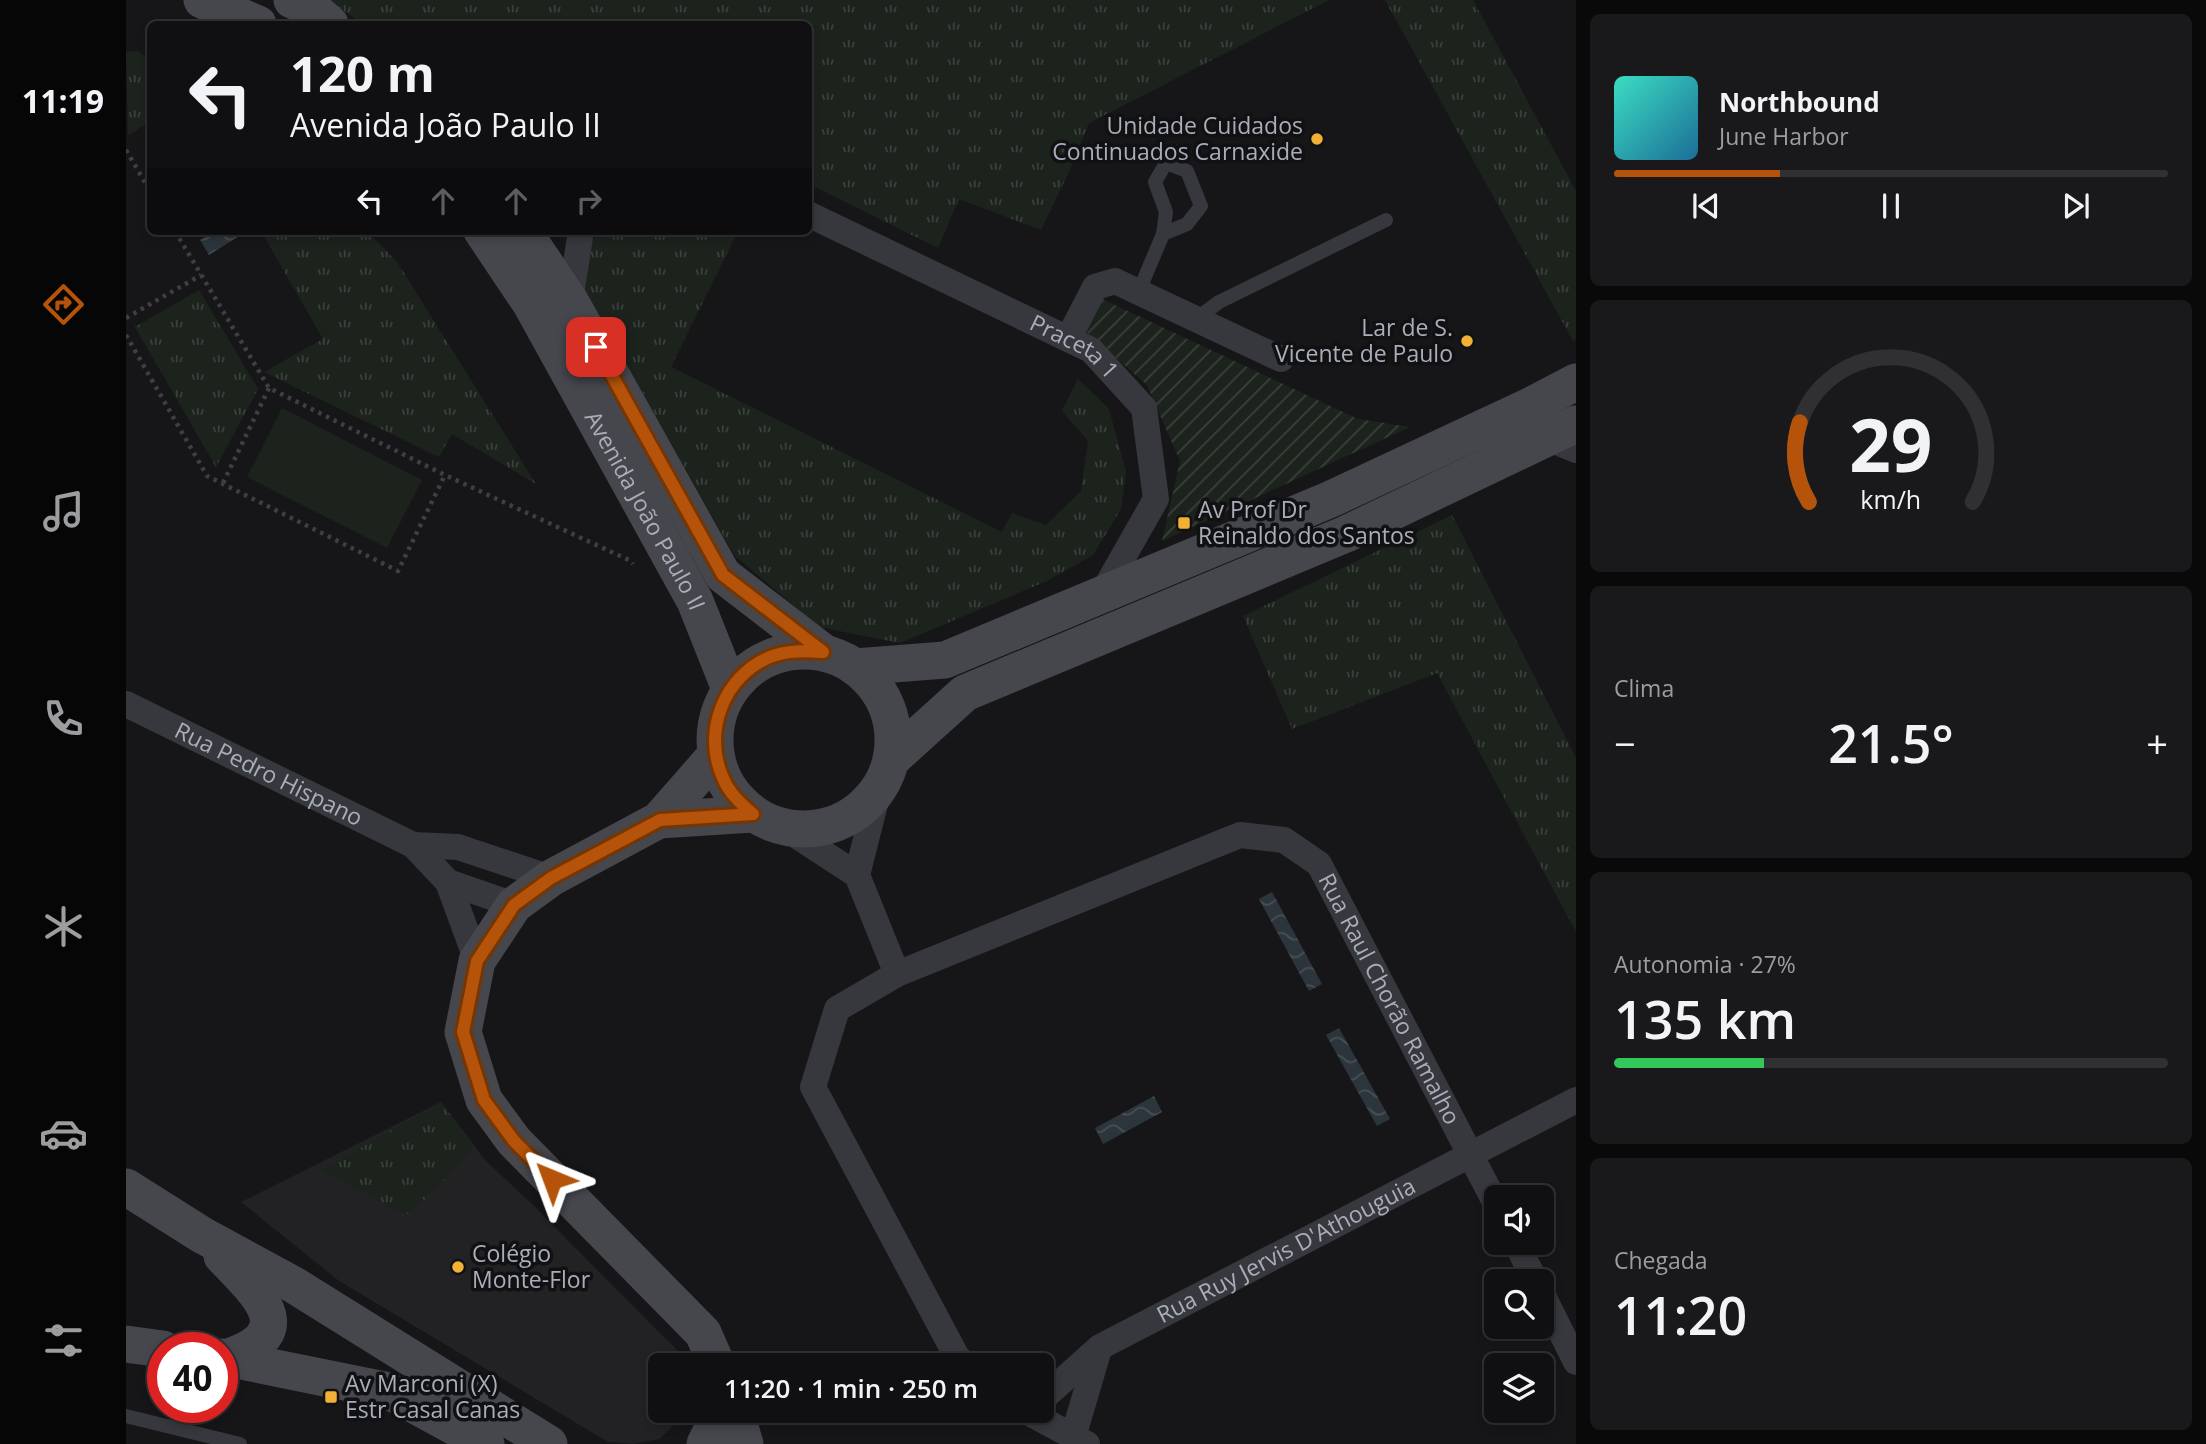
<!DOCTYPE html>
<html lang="pt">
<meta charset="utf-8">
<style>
:root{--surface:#101012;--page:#19191b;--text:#f1f3f6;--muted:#9c9d9f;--line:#303032;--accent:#b45309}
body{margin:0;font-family:"Open Sans",sans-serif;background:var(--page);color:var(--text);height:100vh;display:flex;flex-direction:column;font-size:26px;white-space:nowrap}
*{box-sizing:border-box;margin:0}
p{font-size:23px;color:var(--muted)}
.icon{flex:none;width:38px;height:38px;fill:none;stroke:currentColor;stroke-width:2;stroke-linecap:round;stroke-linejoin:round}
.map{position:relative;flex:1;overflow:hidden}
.side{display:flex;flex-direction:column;gap:14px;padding:14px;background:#09090a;width:630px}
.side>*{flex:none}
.hud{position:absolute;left:21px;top:21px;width:665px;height:214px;border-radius:10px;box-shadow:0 4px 10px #0003,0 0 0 2px var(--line);background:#101012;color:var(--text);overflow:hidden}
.tools{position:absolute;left:1358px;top:1185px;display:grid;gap:14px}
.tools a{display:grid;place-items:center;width:70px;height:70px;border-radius:10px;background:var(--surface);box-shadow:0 4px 10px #0003,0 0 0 2px var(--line);font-size:35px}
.speed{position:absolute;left:21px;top:1332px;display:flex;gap:14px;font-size:35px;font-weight:700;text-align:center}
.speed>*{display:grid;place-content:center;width:91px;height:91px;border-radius:50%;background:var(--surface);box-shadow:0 4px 10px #0003,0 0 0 2px var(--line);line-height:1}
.speed .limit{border:10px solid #d22;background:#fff;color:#111}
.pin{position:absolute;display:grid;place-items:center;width:60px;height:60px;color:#fff;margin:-30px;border-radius:14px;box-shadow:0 4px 10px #0006}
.me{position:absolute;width:77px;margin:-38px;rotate:316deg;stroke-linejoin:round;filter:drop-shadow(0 0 5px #0008)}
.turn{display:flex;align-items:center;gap:24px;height:147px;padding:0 28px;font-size:32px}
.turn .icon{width:91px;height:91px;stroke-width:2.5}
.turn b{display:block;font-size:49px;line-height:60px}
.lanes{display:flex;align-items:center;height:66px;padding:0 28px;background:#0003;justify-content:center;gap:35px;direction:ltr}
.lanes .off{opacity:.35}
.big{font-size:52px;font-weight:600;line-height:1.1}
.side .card{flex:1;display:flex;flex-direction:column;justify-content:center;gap:10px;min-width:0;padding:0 24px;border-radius:10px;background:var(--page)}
.side .dial{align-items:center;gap:0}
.dial svg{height:182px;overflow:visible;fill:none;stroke:var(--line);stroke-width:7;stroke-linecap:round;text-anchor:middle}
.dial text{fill:var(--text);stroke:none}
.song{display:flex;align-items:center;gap:21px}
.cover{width:84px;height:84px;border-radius:10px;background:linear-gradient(135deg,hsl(170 70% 55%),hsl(200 70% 35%))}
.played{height:7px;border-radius:4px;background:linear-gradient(90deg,var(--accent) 30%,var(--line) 30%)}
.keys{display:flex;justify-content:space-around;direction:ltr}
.heat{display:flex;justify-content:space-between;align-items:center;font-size:38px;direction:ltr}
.charge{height:10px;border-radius:5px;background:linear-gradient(90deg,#34c759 27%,var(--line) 0)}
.trip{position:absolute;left:522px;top:1353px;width:406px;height:70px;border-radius:10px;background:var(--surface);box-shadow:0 4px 10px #0003,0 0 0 2px var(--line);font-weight:600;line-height:70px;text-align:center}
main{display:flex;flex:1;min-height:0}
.tab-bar{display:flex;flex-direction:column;width:126px;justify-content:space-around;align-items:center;background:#060607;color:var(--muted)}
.tab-bar .icon{width:49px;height:49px}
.tab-bar .on{color:var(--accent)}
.tab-bar b{font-size:32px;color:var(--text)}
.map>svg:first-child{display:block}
.built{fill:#222225}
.grass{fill:url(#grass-tufts)}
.garden{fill:url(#garden-furrows)}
.pitch{fill:#1c231d}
.water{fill:url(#water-waves)}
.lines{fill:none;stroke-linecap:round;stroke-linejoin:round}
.path{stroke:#3d3f44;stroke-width:4.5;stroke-dasharray:3.5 5;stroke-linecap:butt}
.lane{stroke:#37383d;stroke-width:14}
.street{stroke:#37383d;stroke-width:26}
.secondary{stroke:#45474d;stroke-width:37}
.route-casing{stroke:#753606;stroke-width:18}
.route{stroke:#b45309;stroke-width:12}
.poi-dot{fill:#f2b134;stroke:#111113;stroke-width:2.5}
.labels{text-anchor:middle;stroke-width:7;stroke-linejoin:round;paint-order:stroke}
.poi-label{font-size:23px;fill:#a8adb8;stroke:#111113;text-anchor:start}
.street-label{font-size:23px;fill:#a8adb8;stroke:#111113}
</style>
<main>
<nav class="tab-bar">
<b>11:19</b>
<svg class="icon on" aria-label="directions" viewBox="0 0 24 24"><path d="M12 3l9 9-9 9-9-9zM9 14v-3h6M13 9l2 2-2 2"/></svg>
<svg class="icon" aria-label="music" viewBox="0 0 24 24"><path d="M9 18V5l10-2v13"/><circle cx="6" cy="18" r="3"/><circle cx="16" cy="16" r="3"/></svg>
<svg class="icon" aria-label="phone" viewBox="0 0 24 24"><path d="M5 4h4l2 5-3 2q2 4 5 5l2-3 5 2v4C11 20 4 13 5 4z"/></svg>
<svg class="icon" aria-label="climate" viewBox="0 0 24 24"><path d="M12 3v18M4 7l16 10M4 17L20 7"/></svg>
<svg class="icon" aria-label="car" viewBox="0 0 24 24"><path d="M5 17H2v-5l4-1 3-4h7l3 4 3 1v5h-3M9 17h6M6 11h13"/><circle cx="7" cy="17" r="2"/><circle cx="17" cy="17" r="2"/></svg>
<svg class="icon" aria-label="filters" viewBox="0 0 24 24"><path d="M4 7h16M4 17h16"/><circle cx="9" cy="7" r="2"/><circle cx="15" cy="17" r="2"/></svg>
</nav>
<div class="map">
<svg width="1450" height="1444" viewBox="0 0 1450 1444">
<defs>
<pattern id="grass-tufts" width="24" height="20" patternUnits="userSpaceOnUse" patternTransform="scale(1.75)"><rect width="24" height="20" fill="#1c231d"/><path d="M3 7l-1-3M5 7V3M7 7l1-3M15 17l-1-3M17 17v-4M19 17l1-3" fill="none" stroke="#3a403c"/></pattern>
<pattern id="garden-furrows" width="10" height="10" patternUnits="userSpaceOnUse" patternTransform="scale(1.75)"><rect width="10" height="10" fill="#1c231d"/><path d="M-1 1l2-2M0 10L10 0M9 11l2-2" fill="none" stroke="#3a403c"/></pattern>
<pattern id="water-waves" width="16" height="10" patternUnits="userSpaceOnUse" patternTransform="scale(1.75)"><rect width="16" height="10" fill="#2c353c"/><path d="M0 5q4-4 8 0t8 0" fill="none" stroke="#485056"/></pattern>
</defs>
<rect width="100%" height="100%" fill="#161618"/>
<polygon class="built" points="315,1102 359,1160 406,1204 551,1350 559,1365 534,1365 534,1410 563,1411 533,1439 507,1444 482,1442 213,1281 115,1202"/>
<g class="grass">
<polygon points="202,0 1203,0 963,123 942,174 915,230 833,199 812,248 683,184 682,24 237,24"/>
<polygon points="1259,0 1347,0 1450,191 1450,339 1447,341"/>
<polygon points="12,51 24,59 24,122 2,135 0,52"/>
<polygon points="135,231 241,231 271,262 410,484 326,434 313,457 138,372 197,339"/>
<polygon points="471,231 612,231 545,367 876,532 886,513 920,525 955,491 962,441 936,411 952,379 983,409 1000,472 995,509 967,555 921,581 774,643 693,627 608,555 458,289 464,247"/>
<polygon points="73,290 132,389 90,467 9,327"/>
<polygon points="1326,515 1450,758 1450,932 1311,673 1166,729 1117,616"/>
<polygon points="315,1102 349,1146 312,1188 279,1216 196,1170"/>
</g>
<polygon class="garden" points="974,298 1232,419 1284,427 1036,541 1054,461 1021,385 958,330"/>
<polygon class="pitch" points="156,408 296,480 261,548 121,477"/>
<g class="water">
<polygon points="76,231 121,231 83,255 74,240 79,237"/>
<polygon points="1146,892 1196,984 1183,991 1133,899"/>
<polygon points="1213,1028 1264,1119 1251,1126 1200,1035"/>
<polygon points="1028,1096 1036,1112 977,1144 969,1128"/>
</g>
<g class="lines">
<g class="path">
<polyline points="0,150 24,191"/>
<polyline points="49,231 143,388 319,475 505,561 507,564"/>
<polyline points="0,318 75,275"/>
<polyline points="0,335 81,476 272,571 319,475"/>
<polyline points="97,483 143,388"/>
</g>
<g class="lane">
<polyline points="1013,291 1037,234 1040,212 1029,182 1040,163 1061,171 1075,206 1061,224 1037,234"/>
<polyline points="1070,319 1093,302 1260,220"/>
<polyline points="0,1416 114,1444"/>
</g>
<g class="street">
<path id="s1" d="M682 214 965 350 1018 408 1030 499 976 594"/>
<polyline points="444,301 455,231"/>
<polyline points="942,339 969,287 989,281 1155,359"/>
<polyline points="1423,439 1450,450"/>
<path id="s2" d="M0 704 287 845 322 882 388 905"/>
<polyline points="659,828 731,875 771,974"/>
<polyline points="287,845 332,847 425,878"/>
<polyline points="731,875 752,792"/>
<polyline points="322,882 351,961"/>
<polyline points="1390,1242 1409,1281"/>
<polyline points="1416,1294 1450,1362"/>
<path id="s3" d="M840 1365 831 1357 687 1087 711 1009 771 974 1114 835 1158 840 1193 864 1370 1204"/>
<path id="s4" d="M915 1400 974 1347 1450 1100"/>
<polyline points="898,1410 961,1444"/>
<polyline points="947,1437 973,1349"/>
</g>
<g class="secondary">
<polyline points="76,0 132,24"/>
<polyline points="166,0 188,10 204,24"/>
<path id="s5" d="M356 231 405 304 569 601 604 689"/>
<polyline points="397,231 444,301 597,575 697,652"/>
<circle cx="678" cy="740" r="89"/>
<polyline points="729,667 819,660 1205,499 1406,405 1450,382"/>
<polyline points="589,756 533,820 425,878 388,905 351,961 337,1032 358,1100 388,1141 577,1333 591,1365"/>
<polyline points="766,759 839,693 1220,534 1450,424"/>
<polyline points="533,820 627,814"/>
<polyline points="0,1187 76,1235 168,1285 423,1444"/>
<path d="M96 1256C133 1295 177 1332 100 1358"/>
<polyline points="0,1344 37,1349"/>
<polyline points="96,1357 263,1391 360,1444"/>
<polyline points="609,1410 619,1444"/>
<polyline points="579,1444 596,1410"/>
</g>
</g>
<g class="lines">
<defs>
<path id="route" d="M426 1179 388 1141 358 1100 337 1032 351 961 388 905 425 878 534 820 627 814C615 804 603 793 597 778 576 732 598 676 644 657 661 650 679 651 697 652L597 575 470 347"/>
</defs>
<use href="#route" class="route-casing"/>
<use href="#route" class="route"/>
</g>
<g class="poi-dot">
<circle cx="1191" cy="139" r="7"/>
<circle cx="1341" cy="341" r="7"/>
<rect x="1051" y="516" width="14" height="14" rx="3.5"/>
<circle cx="332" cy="1267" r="7"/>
<rect x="198" y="1390" width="14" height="14" rx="3.5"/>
</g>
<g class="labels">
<g class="poi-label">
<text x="1177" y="134" text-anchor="end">Unidade Cuidados<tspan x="1177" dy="26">Continuados Carnaxide</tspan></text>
<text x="1327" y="336" text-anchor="end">Lar de S.<tspan x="1327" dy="26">Vicente de Paulo</tspan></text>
<text x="1072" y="518">Av Prof Dr<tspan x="1072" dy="26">Reinaldo dos Santos</tspan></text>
<text x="346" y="1262">Colégio<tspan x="346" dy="26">Monte-Flor</tspan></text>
<text x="219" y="1392">Av Marconi (X)<tspan x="219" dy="26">Estr Casal Canas</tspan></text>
</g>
<g class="street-label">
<text dy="8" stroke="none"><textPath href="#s1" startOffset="298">Praceta 1</textPath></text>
<text dy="8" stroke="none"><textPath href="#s5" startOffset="324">Avenida João Paulo II</textPath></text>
<text dy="8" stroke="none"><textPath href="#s2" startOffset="159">Rua Pedro Hispano</textPath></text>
<text dy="8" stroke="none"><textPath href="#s3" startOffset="1078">Rua Raul Chorão Ramalho</textPath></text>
<text dy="8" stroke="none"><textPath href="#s4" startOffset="289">Rua Ruy Jervis D'Athouguia</textPath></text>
</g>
</g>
</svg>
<div class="tools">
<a><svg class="icon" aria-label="sound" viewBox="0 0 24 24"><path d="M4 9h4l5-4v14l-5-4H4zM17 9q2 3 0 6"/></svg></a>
<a><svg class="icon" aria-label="search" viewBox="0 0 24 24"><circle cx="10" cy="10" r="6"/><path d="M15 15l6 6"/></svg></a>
<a><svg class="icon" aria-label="layers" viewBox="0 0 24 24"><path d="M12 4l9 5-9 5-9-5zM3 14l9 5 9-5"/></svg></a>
</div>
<div class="speed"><div class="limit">40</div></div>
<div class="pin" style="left:470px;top:347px;background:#d93025"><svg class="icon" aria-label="arrive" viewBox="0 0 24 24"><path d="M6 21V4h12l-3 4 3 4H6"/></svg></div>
<svg class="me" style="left:426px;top:1179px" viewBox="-20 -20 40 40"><path d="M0-17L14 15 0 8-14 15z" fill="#b45309" stroke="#fff" stroke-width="4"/></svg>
<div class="trip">11:20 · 1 min · 250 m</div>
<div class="hud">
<div class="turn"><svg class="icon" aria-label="left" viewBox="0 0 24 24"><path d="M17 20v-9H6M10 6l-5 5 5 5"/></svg><div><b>120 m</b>Avenida João Paulo II</div></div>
<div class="lanes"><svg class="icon" aria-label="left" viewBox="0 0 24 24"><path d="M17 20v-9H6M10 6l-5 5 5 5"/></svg><svg class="icon off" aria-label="ahead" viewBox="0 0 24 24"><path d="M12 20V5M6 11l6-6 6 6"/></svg><svg class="icon off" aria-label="ahead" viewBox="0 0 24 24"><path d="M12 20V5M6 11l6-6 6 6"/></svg><svg class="icon off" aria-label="right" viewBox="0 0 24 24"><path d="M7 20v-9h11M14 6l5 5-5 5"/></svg></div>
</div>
</div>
<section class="side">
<div class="card">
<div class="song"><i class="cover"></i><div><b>Northbound</b><p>June Harbor</p></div></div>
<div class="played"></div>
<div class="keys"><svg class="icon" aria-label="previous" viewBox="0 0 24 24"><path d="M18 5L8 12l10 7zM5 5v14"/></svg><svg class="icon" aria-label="pause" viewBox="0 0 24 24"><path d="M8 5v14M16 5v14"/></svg><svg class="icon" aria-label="next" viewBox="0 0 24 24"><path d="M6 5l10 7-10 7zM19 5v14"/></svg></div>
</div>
<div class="card dial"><svg viewBox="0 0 100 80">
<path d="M14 69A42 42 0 1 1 86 69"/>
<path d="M14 69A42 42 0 0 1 10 34" stroke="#b45309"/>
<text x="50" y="56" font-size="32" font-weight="700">29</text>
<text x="50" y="72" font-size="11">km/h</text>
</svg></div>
<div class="card"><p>Clima</p>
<div class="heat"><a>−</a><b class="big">21.5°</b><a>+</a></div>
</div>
<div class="card"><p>Autonomia · 27%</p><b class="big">135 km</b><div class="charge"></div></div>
<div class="card"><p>Chegada</p><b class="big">11:20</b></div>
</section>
</main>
